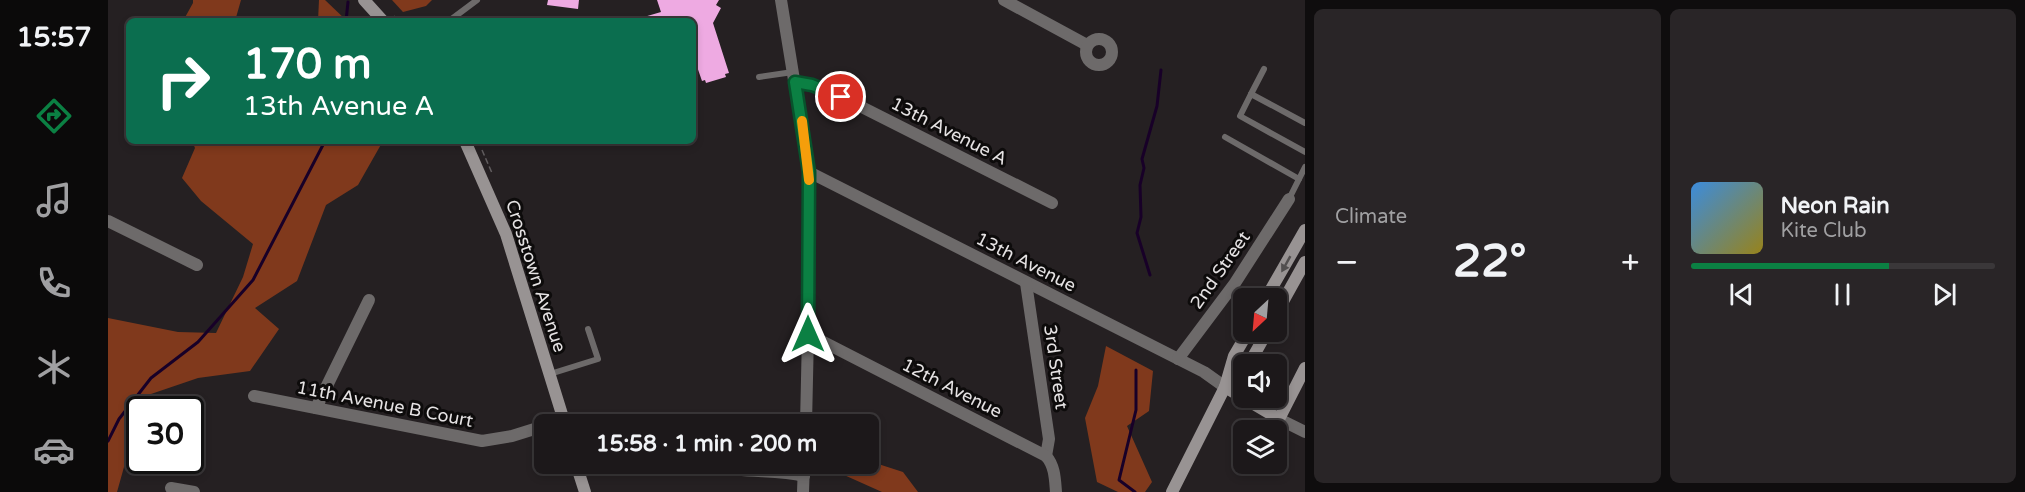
<!DOCTYPE html>
<meta charset="utf-8">
<style>
:root{--surface:#1c181a;--page:#292527;--text:#f1f3f6;--muted:#a0a0a2;--line:#3a3739;--accent:#0b8043}
body{margin:0;font-family:"Varela Round",sans-serif;background:var(--page);color:var(--text);height:100vh;display:flex;flex-direction:column;font-size:22px;white-space:nowrap}
*{box-sizing:border-box;margin:0}
p{font-size:20px;color:var(--muted)}
.icon{flex:none;width:33px;height:33px;fill:none;stroke:currentColor;stroke-width:2;stroke-linecap:round;stroke-linejoin:round}
.map{position:relative;flex:1;overflow:hidden}
.sheet{display:flex;flex-direction:column;gap:9px;padding:9px;background:#0f0d0e;width:720px}
.sheet>*{flex:none}
.banner{position:absolute;left:18px;top:18px;width:570px;height:126px;border-radius:9px;box-shadow:0 3px 9px #0003,0 0 0 2px var(--line);background:#0b6e4f;color:#fff;overflow:hidden}
.needle{width:39px;rotate:206deg}
.buttons{position:absolute;left:1125px;top:288px;display:grid;gap:12px}
.buttons a{display:grid;place-items:center;width:54px;height:54px;border-radius:9px;background:var(--surface);box-shadow:0 3px 9px #0003,0 0 0 2px var(--line);font-size:30px}
.speed{position:absolute;left:18px;top:396px;display:flex;gap:12px;font-size:30px;font-weight:700;text-align:center}
.speed>*{display:grid;place-content:center;width:78px;height:78px;border-radius:50%;background:var(--surface);box-shadow:0 3px 9px #0003,0 0 0 2px var(--line);line-height:1}
.speed .limit{border:3px solid #111;border-radius:9px;background:#fff;color:#111}
.pin{position:absolute;display:grid;place-items:center;width:51px;height:51px;color:#fff;margin:-26px;border:3px solid #fff;border-radius:50%;box-shadow:0 2px 6px #0007}
.me{position:absolute;width:66px;margin:-33px;rotate:0deg;stroke-linejoin:round;filter:drop-shadow(0 0 4px #0008)}
.turn{display:flex;align-items:center;gap:21px;height:126px;padding:0 18px;font-size:27px}
.turn .icon{width:78px;height:78px;stroke-width:2.5}
.turn b{display:block;font-size:42px;line-height:51px}
.big{font-size:45px;font-weight:700;line-height:1.1}
.sheet .widget{flex:1;display:flex;flex-direction:column;justify-content:center;gap:9px;min-width:0;padding:0 21px;border-radius:9px;background:var(--page)}
.song{display:flex;align-items:center;gap:18px}
.cover{width:72px;height:72px;border-radius:9px;background:linear-gradient(135deg,hsl(210 70% 55%),hsl(50 70% 35%))}
.played{height:6px;border-radius:3px;background:linear-gradient(90deg,var(--accent) 65%,var(--line) 65%)}
.keys{display:flex;justify-content:space-around;direction:ltr}
.heat{display:flex;justify-content:space-between;align-items:center;font-size:33px;direction:ltr}
.sheet .tiles{flex:1;display:grid;gap:9px;grid-template-columns:repeat(2,1fr)}
.trip{position:absolute;left:426px;top:414px;width:345px;height:60px;border-radius:9px;background:var(--surface);box-shadow:0 3px 9px #0003,0 0 0 2px var(--line);font-weight:700;line-height:60px;text-align:center}
main{display:flex;flex:1;min-height:0}
.tab-bar{display:flex;flex-direction:column;width:108px;justify-content:space-around;align-items:center;background:#0b0a0a;color:var(--muted)}
.tab-bar .icon{width:42px;height:42px}
.tab-bar .active{color:var(--accent)}
.tab-bar b{font-size:27px;color:var(--text)}
.map>svg:first-child{display:block}
.forest{fill:#80391c}
.lines{fill:none;stroke-linecap:round;stroke-linejoin:round}
.stream{stroke:#180028;stroke-width:3}
.building{fill:#eeaae2}
.path{stroke:#625e60;stroke-width:1.5;stroke-dasharray:6 3;stroke-linecap:butt}
.lane{stroke:#6d6a6a;stroke-width:6}
.street{stroke:#6d6a6a;stroke-width:12}
.secondary{stroke:#989393;stroke-width:12}
.oneway{fill:#524f4f}
.route-casing{stroke:#07532c;stroke-width:15}
.route{stroke:#0b8043;stroke-width:10}
.slow{stroke:#f59e0b;stroke-width:10}
.labels{text-anchor:middle;stroke-width:6;stroke-linejoin:round;paint-order:stroke}
.street-label{font-size:18px;fill:#e5e2e3;stroke:#0d0b0b}
</style>
<main>
<nav class="tab-bar">
<b>15:57</b>
<svg class="icon active" aria-label="directions" viewBox="0 0 24 24"><path d="M12 3l9 9-9 9-9-9zM9 14v-3h6M13 9l2 2-2 2"/></svg>
<svg class="icon" aria-label="music" viewBox="0 0 24 24"><path d="M9 18V5l10-2v13"/><circle cx="6" cy="18" r="3"/><circle cx="16" cy="16" r="3"/></svg>
<svg class="icon" aria-label="phone" viewBox="0 0 24 24"><path d="M5 4h4l2 5-3 2q2 4 5 5l2-3 5 2v4C11 20 4 13 5 4z"/></svg>
<svg class="icon" aria-label="climate" viewBox="0 0 24 24"><path d="M12 3v18M4 7l16 10M4 17L20 7"/></svg>
<svg class="icon" aria-label="car" viewBox="0 0 24 24"><path d="M5 17H2v-5l4-1 3-4h7l3 4 3 1v5h-3M9 17h6M6 11h13"/><circle cx="7" cy="17" r="2"/><circle cx="17" cy="17" r="2"/></svg>
</nav>
<div class="map">
<svg width="1197" height="492" viewBox="0 0 1197 492">
<rect width="100%" height="100%" fill="#252022"/>
<g class="forest">
<polygon points="85,0 133,0 127,21 75,21 85,3"/>
<polygon points="211,0 217,0 239,21 210,21"/>
<polygon points="284,0 324,0 318,6 295,12"/>
<polygon points="84,141 275,141 250,185 218,205 189,281 147,308 171,329 142,371 90,378 43,394 35,409 32,410 9,492 0,492 0,318 70,332 108,333 135,277 145,244 93,201 74,178 87,148"/>
<polygon points="998,346 1045,371 1041,411 1019,426 1044,482 1037,492 1010,492 989,482 977,418 990,386"/>
<polygon points="761,461 795,472 810,492 774,492 716,466 716,464 760,464"/>
</g>
<g class="lines">
<g class="stream">
<polyline points="238,21 240,2"/>
<polyline points="1042,275 1029,233 1033,217 1032,185 1036,168 1034,159 1049,106 1053,70"/>
<polyline points="0,441 11,419 43,378 90,342 145,280 217,141"/>
<polyline points="1027,492 1011,480 1028,410 1028,370"/>
</g>
</g>
<g class="building">
<polygon points="440,0 471,0 470,9 439,5"/>
<polygon points="549,0 611,0 608,5 613,8 605,23 621,73 617,74 618,77 598,83 597,80 594,81 585,55 585,21 529,21 529,19 553,12"/>
</g>
<g class="lines">
<g class="path">
<polyline points="286,16 290,21"/>
<polyline points="374,150 384,173"/>
</g>
<g class="lane">
<polyline points="341,21 369,0"/>
<polyline points="651,77 685,72"/>
<polyline points="1143,94 1156,69"/>
<polyline points="1197,123 1143,94 1132,116 1197,152"/>
<polyline points="1117,137 1191,179"/>
<polyline points="1181,199 1197,167"/>
<polyline points="442,374 490,359 480,329"/>
</g>
<g class="street">
<polyline points="673,0 701,172 700,334 698,424"/>
<polyline points="896,0 979,45"/>
<circle cx="991" cy="52" r="13"/>
<polyline points="687,82 704,85 718,89 944,203"/>
<polyline points="701,172 1096,372 1117,387"/>
<polyline points="0,221 89,265"/>
<polyline points="918,283 941,439 938,456"/>
<path d="M700 334 938 456C947 466 947 480 948 492"/>
<polyline points="1070,359 1127,283 1181,199"/>
<polyline points="146,396 374,441 404,436 436,426"/>
<polyline points="208,408 261,300"/>
<polyline points="1171,419 1197,432"/>
<path d="M605 464C634 475 666 468 696 476"/>
<polyline points="63,488 86,492"/>
<polyline points="695,492 696,464"/>
</g>
<g class="secondary">
<polyline points="256,0 275,21"/>
<polyline points="357,141 398,234 457,424"/>
<polyline points="1158,298 1197,230"/>
<polyline points="1168,314 1197,262"/>
<polyline points="1141,364 1159,332"/>
<polyline points="1117,387 1171,419 1197,368"/>
<polyline points="1117,387 1136,373"/>
<polyline points="468,464 477,492"/>
<polyline points="1064,492 1117,387 1126,356 1140,332"/>
</g>
</g>
<defs><path id="oneway-solid" d="M-6-.8H1V-3.2L6.5 0L1 3.2V.8H-6Z" transform="scale(1.5)"/></defs>
<use class="oneway" href="#oneway-solid" transform="translate(1178 264) rotate(119)"/>
<g class="lines">
<defs>
<polyline id="route" points="700,334 701,172 687,82 704,85 733,97"/>
</defs>
<use href="#route" class="route-casing"/>
<use href="#route" class="route"/>
<polyline class="slow" points="694,121 701,180"/>
</g>
<g class="labels">
<g class="street-label">
<text transform="translate(841 131) rotate(27)" y="6">13th Avenue A</text>
<text transform="translate(918 262) rotate(27)" y="6">13th Avenue</text>
<text transform="translate(1112 270) rotate(-55)" y="6">2nd Street</text>
<text transform="translate(428 276) rotate(72)" y="6">Crosstown Avenue</text>
<text transform="translate(948 367) rotate(82)" y="6">3rd Street</text>
<text transform="translate(844 388) rotate(27)" y="6">12th Avenue</text>
<text transform="translate(277 404) rotate(11)" y="6">11th Avenue B Court</text>
</g>
</g>
</svg>
<div class="buttons">
<a><svg class="needle" viewBox="-14 -14 28 28"><path d="M0-13l5 13h-10z" fill="#e53935"/><path d="M0 13l5-13h-10z" fill="#a0a0a2"/></svg></a>
<a><svg class="icon" aria-label="sound" viewBox="0 0 24 24"><path d="M4 9h4l5-4v14l-5-4H4zM17 9q2 3 0 6"/></svg></a>
<a><svg class="icon" aria-label="layers" viewBox="0 0 24 24"><path d="M12 4l9 5-9 5-9-5zM3 14l9 5 9-5"/></svg></a>
</div>
<div class="speed"><div class="limit">30</div></div>
<div class="pin" style="left:733px;top:97px;background:#d93025"><svg class="icon" aria-label="arrive" viewBox="0 0 24 24"><path d="M6 21V4h12l-3 4 3 4H6"/></svg></div>
<svg class="me" style="left:700px;top:334px" viewBox="-20 -20 40 40"><path d="M0-17L14 15 0 8-14 15z" fill="#0b8043" stroke="#fff" stroke-width="4"/></svg>
<div class="trip">15:58 · 1 min · 200 m</div>
<div class="banner">
<div class="turn"><svg class="icon" aria-label="right" viewBox="0 0 24 24"><path d="M7 20v-9h11M14 6l5 5-5 5"/></svg><div><b>170 m</b>13th Avenue A</div></div>
</div>
</div>
<section class="sheet">
<div class="tiles">
<div class="widget"><p>Climate</p>
<div class="heat"><a>−</a><b class="big">22°</b><a>+</a></div>
</div>
<div class="widget">
<div class="song"><i class="cover"></i><div><b>Neon Rain</b><p>Kite Club</p></div></div>
<div class="played"></div>
<div class="keys"><svg class="icon" aria-label="previous" viewBox="0 0 24 24"><path d="M18 5L8 12l10 7zM5 5v14"/></svg><svg class="icon" aria-label="pause" viewBox="0 0 24 24"><path d="M8 5v14M16 5v14"/></svg><svg class="icon" aria-label="next" viewBox="0 0 24 24"><path d="M6 5l10 7-10 7zM19 5v14"/></svg></div>
</div>
</div>
</section>
</main>
